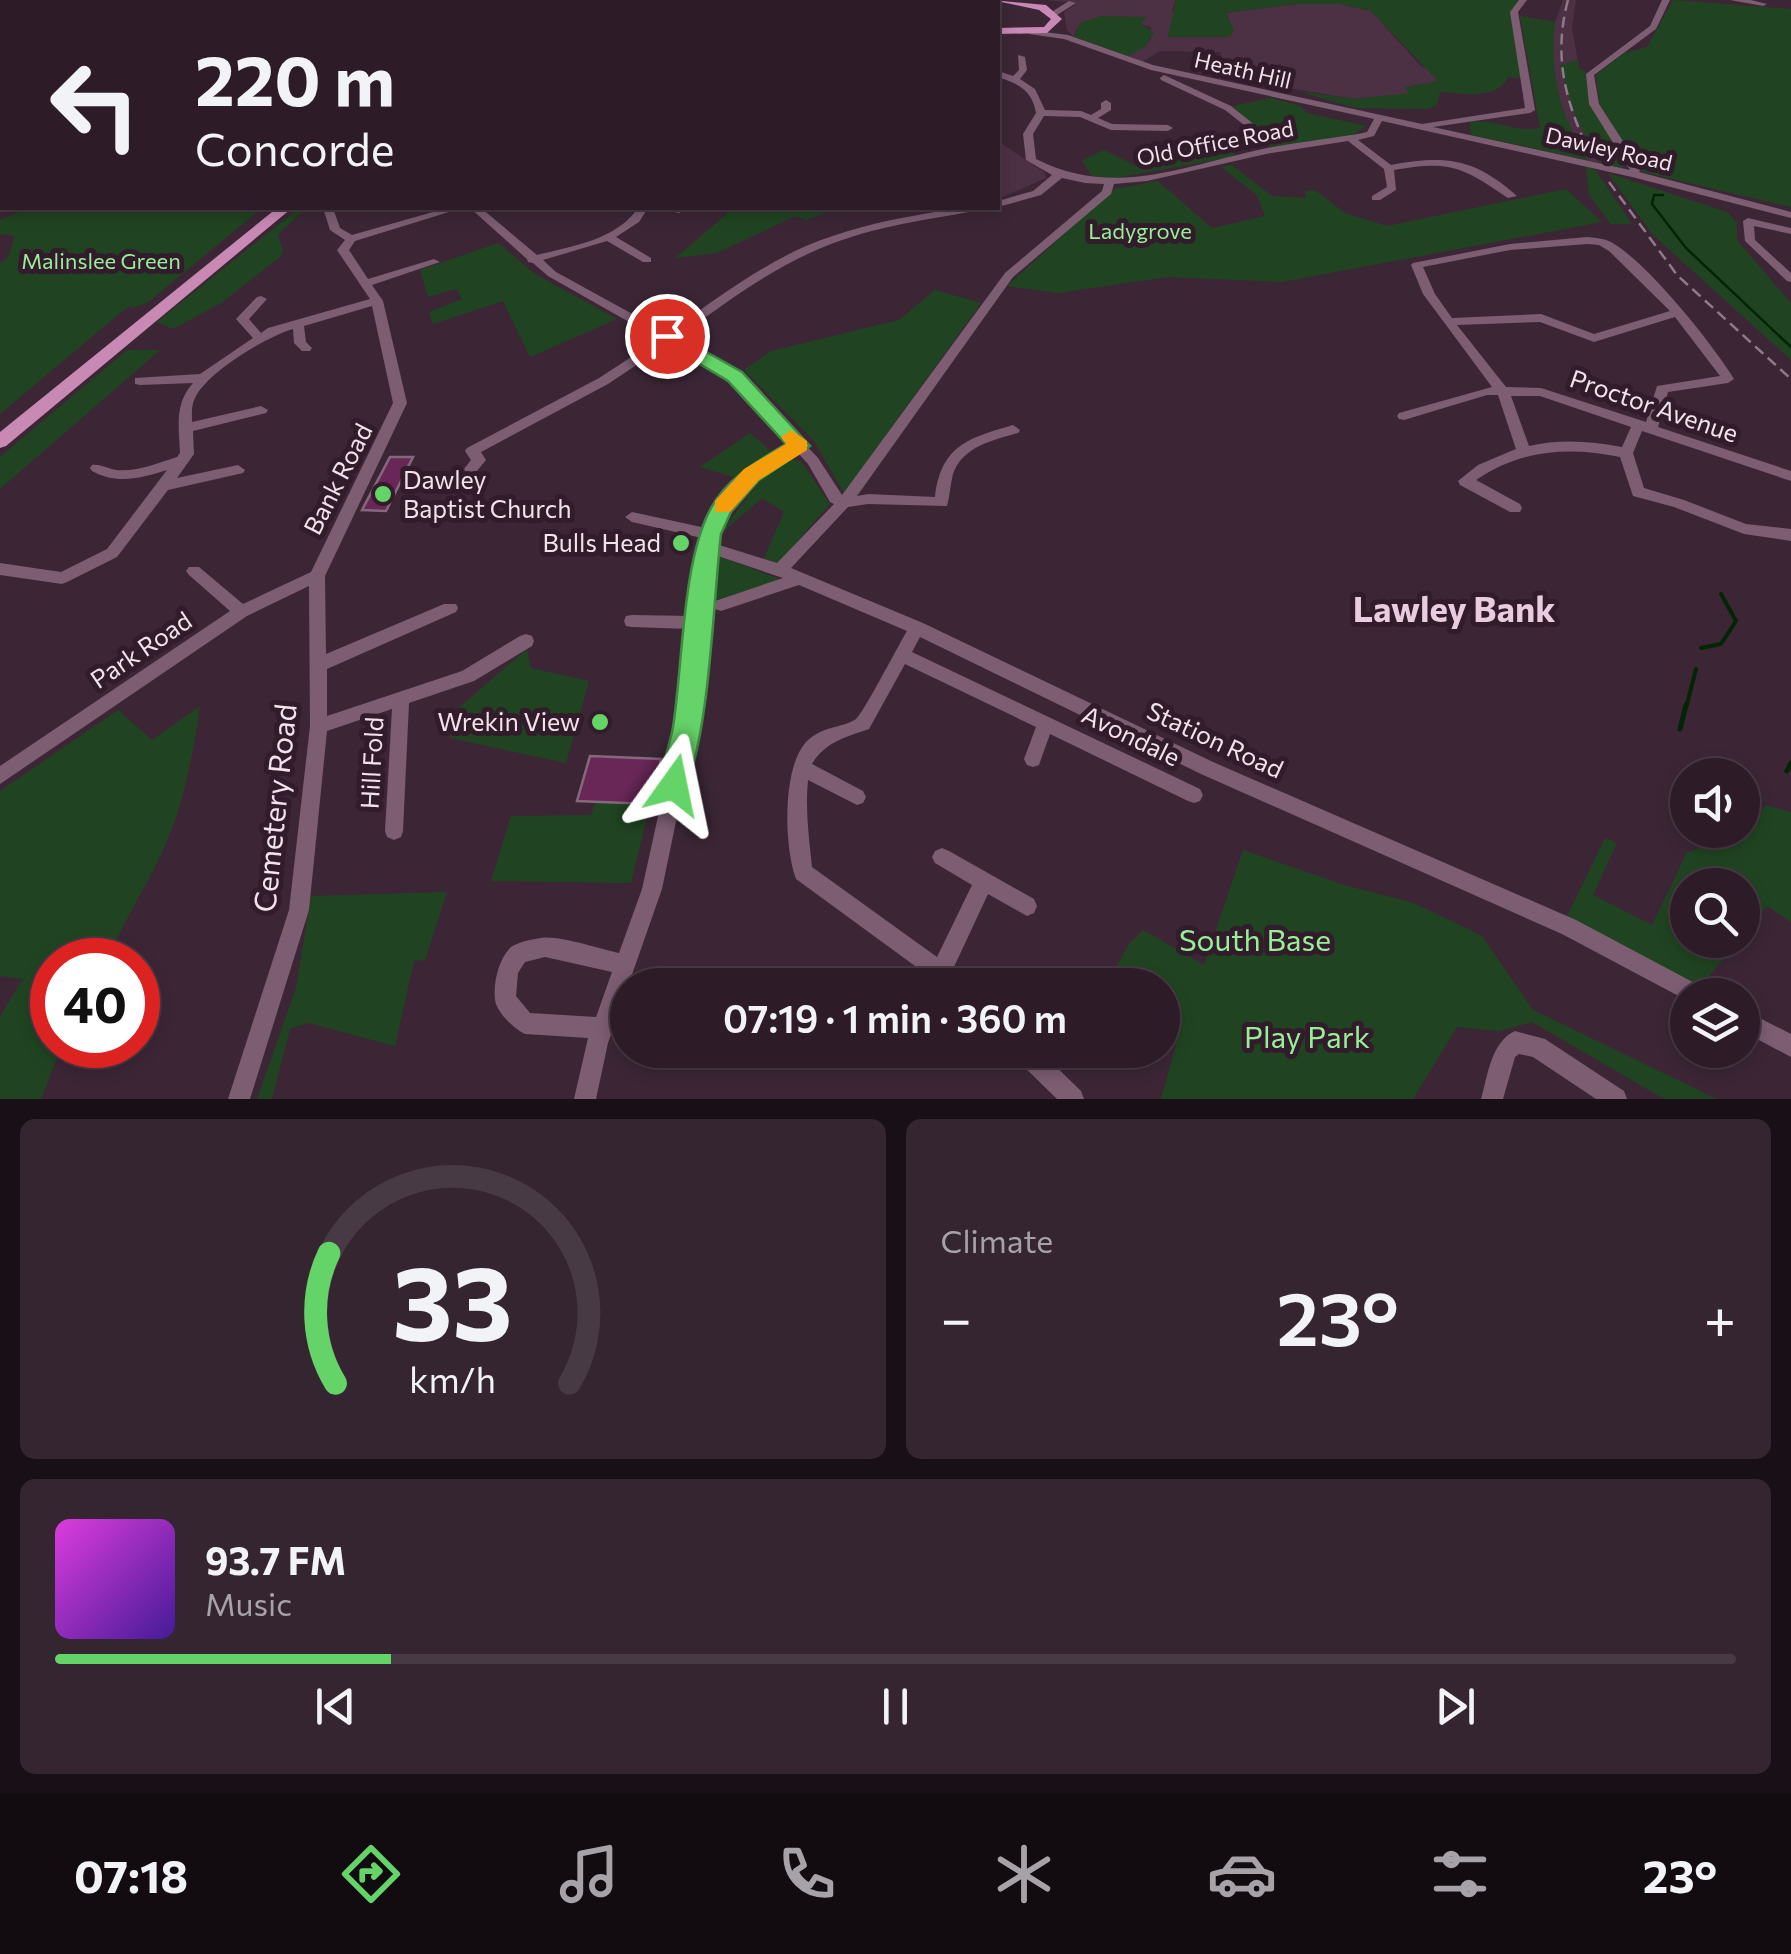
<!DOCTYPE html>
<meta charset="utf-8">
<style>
:root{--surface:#2d1c28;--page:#352530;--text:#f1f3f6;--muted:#a7a1a8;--line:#483a45;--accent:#64d468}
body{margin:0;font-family:Commissioner,sans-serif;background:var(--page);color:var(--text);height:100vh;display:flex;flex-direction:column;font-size:38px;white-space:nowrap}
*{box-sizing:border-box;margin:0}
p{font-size:32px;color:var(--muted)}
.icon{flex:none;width:55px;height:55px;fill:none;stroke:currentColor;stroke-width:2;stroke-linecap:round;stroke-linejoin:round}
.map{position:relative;height:1099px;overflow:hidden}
.side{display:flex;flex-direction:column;gap:20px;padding:20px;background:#190f16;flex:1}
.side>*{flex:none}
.guide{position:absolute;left:0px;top:0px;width:1000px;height:210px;box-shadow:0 5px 15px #0003,0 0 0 2px var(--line);background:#2d1c28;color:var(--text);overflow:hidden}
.fabs{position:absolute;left:1670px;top:758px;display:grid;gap:20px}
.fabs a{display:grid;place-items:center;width:90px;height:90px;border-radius:50%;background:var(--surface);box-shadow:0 5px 15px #0003,0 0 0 2px var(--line);font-size:50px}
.speed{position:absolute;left:30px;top:938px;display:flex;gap:20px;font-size:50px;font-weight:700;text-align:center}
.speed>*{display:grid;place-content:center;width:130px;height:130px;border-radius:50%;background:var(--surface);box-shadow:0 5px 15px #0003,0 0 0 2px var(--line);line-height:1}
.speed .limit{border:15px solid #d22;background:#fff;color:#111}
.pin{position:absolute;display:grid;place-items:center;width:85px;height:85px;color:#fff;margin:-42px;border:5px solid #fff;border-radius:50%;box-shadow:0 2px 10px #0007}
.me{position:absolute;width:110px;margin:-55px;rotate:12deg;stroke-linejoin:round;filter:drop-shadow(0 0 8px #0008)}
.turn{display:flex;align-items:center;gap:35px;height:210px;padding:0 30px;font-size:45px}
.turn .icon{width:130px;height:130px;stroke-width:2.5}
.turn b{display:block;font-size:70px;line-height:85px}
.big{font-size:75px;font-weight:600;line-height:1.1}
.side .widget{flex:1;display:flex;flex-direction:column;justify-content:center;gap:15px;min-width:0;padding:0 35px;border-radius:15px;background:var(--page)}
.side .dial{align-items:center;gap:0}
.dial svg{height:260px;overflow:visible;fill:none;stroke:var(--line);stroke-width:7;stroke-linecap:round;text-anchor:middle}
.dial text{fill:var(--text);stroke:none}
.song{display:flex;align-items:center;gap:30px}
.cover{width:120px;height:120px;border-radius:15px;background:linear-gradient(135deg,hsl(300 70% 55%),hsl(260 70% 35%))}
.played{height:10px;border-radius:5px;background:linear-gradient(90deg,var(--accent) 20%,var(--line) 20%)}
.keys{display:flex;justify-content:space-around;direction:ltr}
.heat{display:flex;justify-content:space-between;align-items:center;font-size:55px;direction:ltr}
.side .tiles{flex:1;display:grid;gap:20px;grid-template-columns:1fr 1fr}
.widget:last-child{grid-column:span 2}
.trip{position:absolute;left:610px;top:968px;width:570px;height:100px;border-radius:50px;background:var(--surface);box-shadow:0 5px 15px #0003,0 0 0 2px var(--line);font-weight:600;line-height:100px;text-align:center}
.tab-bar{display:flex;height:160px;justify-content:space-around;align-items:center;background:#120b10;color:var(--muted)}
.tab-bar .icon{width:70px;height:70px}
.tab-bar .on{color:var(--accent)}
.tab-bar b{font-size:45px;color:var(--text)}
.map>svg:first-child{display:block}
.built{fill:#4c3044}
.green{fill:#204421}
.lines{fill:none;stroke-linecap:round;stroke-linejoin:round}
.stream-far2{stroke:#032405;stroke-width:2.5}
.stream-far1{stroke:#032405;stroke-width:4}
.stream{stroke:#032405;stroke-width:5}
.building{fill:#692758;stroke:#84697b;stroke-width:2.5}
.minor{fill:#7c5d72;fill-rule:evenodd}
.major{fill:#c889b5;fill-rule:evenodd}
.rail{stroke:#8e7b88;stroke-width:2.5;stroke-dasharray:11 6;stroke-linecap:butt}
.route{fill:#64d468;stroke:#418a44;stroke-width:2.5}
.slow{fill:#f59e0b}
.poi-dot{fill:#64d468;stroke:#321c2b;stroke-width:4}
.labels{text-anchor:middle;stroke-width:10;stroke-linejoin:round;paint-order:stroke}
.far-street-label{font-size:22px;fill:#f1e2ec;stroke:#321c2b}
.far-park-label{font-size:22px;fill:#98ee98;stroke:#321c2b}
.street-label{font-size:25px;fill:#f1e2ec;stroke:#321c2b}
.poi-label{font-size:25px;fill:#f1e2ec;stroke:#321c2b;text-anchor:end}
.near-street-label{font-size:30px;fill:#f1e2ec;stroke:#321c2b}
.near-park-label{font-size:30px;fill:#98ee98;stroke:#321c2b}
.district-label{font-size:35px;font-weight:bold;fill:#e9ccdf;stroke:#321c2b}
</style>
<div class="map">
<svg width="1791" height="1099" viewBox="0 0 1791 1099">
<rect width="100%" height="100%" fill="#3c2636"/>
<g class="built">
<polygon points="1046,0 1176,0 1172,11 1234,31 1226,13 1296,4 1341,4 1371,11 1421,66 1433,71 1438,81 1406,87 1410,94 1354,99 1197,73 1201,60 1220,61 1221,52 1160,51 1142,62 1128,56 1151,40 1151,27 1140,24 1145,17 1076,29 1074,37 1067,30 1064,12 1077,3"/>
<polygon points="1563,0 1576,0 1572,28 1579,68 1586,72 1594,111 1623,168 1545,151 1520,16 1555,22"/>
<polygon points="998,141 1044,172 1046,178 998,199"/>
</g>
<g class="green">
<path d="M1176 0H1519L1511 12 1521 78 1508 77C1496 101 1463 93 1440 92L1437 105 1428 109 1355 108 1298 91 1354 99 1409 93 1405 87 1438 81 1371 11 1341 4H1296L1226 13 1234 31 1230 37H1168Z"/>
<polygon points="1673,0 1791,9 1791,207 1642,172 1600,105 1596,75 1624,53 1647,47"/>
<polygon points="1101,16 1147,17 1140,24 1154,32 1145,47 1128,56 1074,37 1080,23"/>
<path d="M1520 16 1555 22C1549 75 1560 114 1588 160L1471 135 1470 122C1498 119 1513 133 1540 128Z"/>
<polygon points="1578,60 1579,68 1586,72 1594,111 1627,162 1623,168 1599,162 1574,113 1560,65"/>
<polygon points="1270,98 1299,105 1307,113 1367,126 1352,135 1272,148 1233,106"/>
<polygon points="1216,145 1239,156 1109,179 1092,176 1082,160 1104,150 1143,169 1169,157 1155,150"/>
<polygon points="1232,165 1272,196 1306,198 1305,191 1315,190 1345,213 1387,226 1566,189 1602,222 1282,282 1168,277 1058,293 1007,286 1114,189 1158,181 1212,228 1265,216 1257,195 1221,167"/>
<polygon points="1586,166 1596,171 1632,224 1611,224 1589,195"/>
<polygon points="1608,173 1727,212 1737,223 1737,240 1791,303 1791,360 1653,235"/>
<polygon points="28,208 262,208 147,303 130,309 133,304 119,314 0,414 0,263 8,258 15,236 0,234 0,220"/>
<polygon points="299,208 307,208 278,234 283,251 280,257 221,303 173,329 157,322"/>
<polygon points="724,208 838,208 806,220 795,216 717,253 675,258 727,214"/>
<polygon points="498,243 535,274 617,319 530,357 503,301 433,324 429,312 462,299 456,289 428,297 420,270"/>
<polygon points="935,290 981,303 844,493 814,441 744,370 771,351 899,320"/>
<polygon points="127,350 160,350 0,489 0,457"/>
<polygon points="750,433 771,451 737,478 700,467"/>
<polygon points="790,459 801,461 830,504 778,564 764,558 784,512 762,498 718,536 768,471"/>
<polygon points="721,557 782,580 706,603 713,561"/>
<polygon points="527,649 531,668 589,681 566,763 450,738 450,715"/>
<path d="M200 706C193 754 184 804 164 848 147 886 124 919 109 958L52 960V1045H62L41 1099H0V1016L23 979 0 976V791L118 710 152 740Z"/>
<polygon points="595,802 650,804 631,883 491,881 511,816 591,815"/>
<polygon points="1766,805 1791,812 1791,922 1767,906 1743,936 1742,885 1688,885 1688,940 1739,940 1701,986 1566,918 1605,838 1617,843 1593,895 1652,925 1687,852 1743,836"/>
<polygon points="1243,850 1344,885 1414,903 1482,936 1533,1010 1717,1099 1664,1099 1532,1022 1499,1031 1457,1027 1413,1099 1161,1099 1176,1045 1163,1035 1162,985 1106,985 1129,944 1143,930 1204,965"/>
<polygon points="447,892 425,960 414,961 395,1046 308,1023 290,1029 272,1099 257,1099 296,988 311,896"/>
</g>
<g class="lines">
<polyline class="stream-far2" points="1663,195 1654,195 1652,204 1686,248 1791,347"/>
<g class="stream-far1">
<polyline points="1701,648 1721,644 1736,621 1721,594"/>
<polyline points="1686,708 1696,669"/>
</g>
<g class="stream">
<polyline points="1680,729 1686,705"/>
<polyline points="1787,771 1791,763"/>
</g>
</g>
<g class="building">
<polygon points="390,457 413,457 386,511 362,510"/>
<polygon points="590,756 661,759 650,804 577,801"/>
</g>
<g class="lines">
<g class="minor">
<polygon points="793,0 817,0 811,2 791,2"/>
<polygon points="846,0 858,0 860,2 850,2"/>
<polygon points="930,0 965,0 968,2 937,2"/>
<path d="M1519 0H1527L1518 12 1535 110 1530 113 1433 127 1630 170 1589 104 1586 74 1650 26 1662 0H1670L1656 29 1594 75 1599 104 1641 169 1639 172 1791 212V218L1632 177 1382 121 1374 136 1358 140 1391 165C1446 155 1474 158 1517 196L1508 198C1462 167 1451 160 1394 170L1396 190 1380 200H1372V196L1387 187 1384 169 1348 141 1266 154 1147 181 1114 184 1111 194 1013 277 857 496 868 494 935 497C941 445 969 438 1013 425L1020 430 1018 433C993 440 962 447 953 474 950 485 950 496 947 506L868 504 848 507 791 568 923 623 1213 762 1576 920 1704 988 1707 995H1688V1001L1562 934 1201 774 920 637 912 652 1200 789 1203 795 1200 801 1194 803 1188 801 1050 734 1039 765 1033 767 1027 765 1024 759 1036 727 905 664 869 729C846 737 825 742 812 764L863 791 866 797 863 803 857 805 808 780C805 809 809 838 812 867L937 957 972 885 935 863 932 857 935 851 942 848 949 851 1034 899 1037 906 1034 913 1027 916 988 894 953 969 965 978 968 985H941L796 879C784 847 782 768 806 742 823 725 840 729 856 719 863 714 899 644 907 631L799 585 721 611 715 609 713 605 715 601 783 578 715 555 695 730 662 889 608 1043 596 1099H574L588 1038 525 1034C514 1029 496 1012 495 999 493 983 499 958 511 947 518 942 533 939 541 938 558 935 600 949 619 953L642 889 677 730 690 629 632 627 626 626 624 621 626 616 632 615 692 616 701 550 699 546 702 538 632 522 625 517 632 512 706 528C725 491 752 463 790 444L731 379 668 344 608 384 481 452 486 460 476 472H466L464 469 471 460 465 451 467 448 599 378 659 339 548 276 533 263 528 262 527 259 470 208H481L537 255C573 246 616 240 638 208H648L639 222 616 237 651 258V262H643L607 241 543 260 556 272 667 333C712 302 756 268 806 246 842 231 881 221 918 215 939 211 959 208 980 208L975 211C919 221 864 228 812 252 763 274 720 307 676 338L739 373 818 458 842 495 1005 273 1102 191 1104 184 1085 183 1062 178 1041 195 998 207V201L1033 191 1052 175 1026 160 1023 134 1036 113C1032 90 1019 84 998 77V71L1013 76 1019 70 1018 55 1025 57 1027 70 1020 79 1035 89 1045 110 1081 111 1091 115 1101 109V103L1106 100 1111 103V110L1098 118 1112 124 1168 125 1173 128 1168 131 1111 130 1080 117 1044 116 1033 134 1036 159C1115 199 1186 165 1267 148 1297 142 1328 139 1358 134L1367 132 1374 119 1151 70 1064 39 1029 34V30L1068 35 1153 65 1422 124 1525 108 1510 12ZM797 452 808 464 830 502 834 504 777 563 716 544C721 504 764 469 797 452ZM545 957 612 972 596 1017 530 1013 516 996 518 973 525 962Z"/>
<polygon points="1730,0 1751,0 1767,4 1763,6"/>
<polygon points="1069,1 1076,3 1057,15 1050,13"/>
<rect x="0" y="23" width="2" height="5"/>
<polygon points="2,57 2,63 0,64 0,58"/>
<polygon points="1164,75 1231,106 1261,130 1253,132 1225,110 1161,80 1160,78"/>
<polygon points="0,110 2,111 2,117 0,116"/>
<rect x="0" y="135" width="2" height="6"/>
<path d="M323 208H333L340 228 352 235 447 208H462L355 241 349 250 368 279 434 259 440 262 372 285 383 301 407 403 325 576 326 654 444 604H456L458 608 456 612 327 669V716L462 671 520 636 526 634 532 636 534 641 532 646 474 681 409 703 403 831 401 837 394 840 387 837 385 831 392 709 327 731 309 910 250 1099H228L289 910 310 726 309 586 247 616 0 784V766L230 611 189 575 186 571 189 567H199L243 604 311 572 393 403 372 306 304 326 306 342 312 348 310 351H302L294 343 293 329C266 337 207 372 195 398 191 406 192 414 192 422L261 406 268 410 266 413 193 431 194 454 177 478 238 465 245 470 243 473 168 490 117 557 67 582 62 584 0 575V563L61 572 107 549 167 470C141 478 117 485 92 471L90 468 92 465C102 464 107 469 117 470 137 472 158 463 177 457L180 453C179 427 174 404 193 383L140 385 135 384V378L200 374 253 338 236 319 257 297 261 296 267 299 249 319 261 333 268 328 370 299 337 250 345 240 330 230Z"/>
<polygon points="674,208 684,208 684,210 679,213 675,212"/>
<polygon points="1748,218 1791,228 1791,234 1754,226 1755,240 1791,273 1791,282 1787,281 1745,241 1743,221"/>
<path d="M1587 237C1596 238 1603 238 1611 242 1647 262 1712 343 1734 379L1728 383 1668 392 1658 427 1791 471V481L1642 431 1633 453 1644 488 1684 500 1746 524 1791 529V541L1744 534 1674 507 1633 496 1620 457C1569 446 1519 450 1476 480L1520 504 1522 508 1520 512H1510L1460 485 1458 481 1478 465 1516 449 1498 395H1487L1404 420 1399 419 1397 416 1399 413 1492 387 1423 294 1411 265 1413 263 1510 244ZM1587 244 1599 245 1609 251 1670 311 1594 334 1541 314 1452 318 1435 294 1423 267 1510 250ZM1675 317 1720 376 1657 386 1646 422 1541 388 1506 387 1457 325 1540 322 1594 342ZM1511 396H1540L1631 427 1622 447C1590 441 1560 439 1529 446Z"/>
<polygon points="1742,1009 1791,1034 1791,1057 1742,1031"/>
<path d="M1515 1031 1545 1039 1624 1091 1627 1099H1596L1533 1057 1519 1054 1515 1057 1503 1099H1481C1488 1075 1491 1042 1515 1031Z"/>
<polygon points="1012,1050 1039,1050 1081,1091 1084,1099 1057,1099 1015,1058"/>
</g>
<g class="major">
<polygon points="992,0 1046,5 1062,19 1047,33 998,34 998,28 1044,27 1051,19 1039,10"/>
<polygon points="277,208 292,208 6,446 0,448 0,432"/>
</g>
<g class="rail">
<path d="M1568 0C1553 56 1565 100 1589 152"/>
<polyline points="1609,182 1677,275 1791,379"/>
</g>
</g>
<path class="route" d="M667 330 742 372 810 446 759 480 731 512 721 534C713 602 710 736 683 794L674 798 664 794C656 775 670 747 673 727 683 664 682 561 711 508 727 478 758 461 786 444L728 381 660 340 658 336Z"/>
<polygon class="slow" points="791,430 807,441 807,450 759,480 730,512 715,512 715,501 744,469 786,444 781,437"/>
<g class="poi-dot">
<circle cx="383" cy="494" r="10"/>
<circle cx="681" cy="543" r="10"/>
<circle cx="600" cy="722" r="10"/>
</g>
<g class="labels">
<g class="far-street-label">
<text transform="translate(1243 70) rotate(13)" y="8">Heath Hill</text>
<text transform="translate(1215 143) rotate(-11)" y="8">Old Office Road</text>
<text transform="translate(1609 149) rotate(13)" y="8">Dawley Road</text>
</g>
<g class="far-park-label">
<text x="1140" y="239">Ladygrove</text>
<text x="101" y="269">Malinslee Green</text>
</g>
<g class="street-label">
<text transform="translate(1654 406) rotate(19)" y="9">Proctor Avenue</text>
<text transform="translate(338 479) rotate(-63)" y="9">Bank Road</text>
<text transform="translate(141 650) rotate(-34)" y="9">Park Road</text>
<text transform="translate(1131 736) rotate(26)" y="9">Avondale</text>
<text transform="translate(1215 740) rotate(25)" y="9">Station Road</text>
<text transform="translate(372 763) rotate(-87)" y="9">Hill Fold</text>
</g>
<g class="poi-label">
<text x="403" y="489" text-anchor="start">Dawley<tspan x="403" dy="29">Baptist Church</tspan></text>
<text x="661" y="552">Bulls Head</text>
<text x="580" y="731">Wrekin View</text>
</g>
<g class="near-street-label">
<text transform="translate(276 808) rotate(-84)" y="10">Cemetery Road</text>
</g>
<g class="near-park-label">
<text x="1255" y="951">South Base</text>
<text x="1307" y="1048">Play Park</text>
</g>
<g class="district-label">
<text x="1454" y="622">Lawley Bank</text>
</g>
</g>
</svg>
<div class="fabs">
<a><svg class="icon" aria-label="sound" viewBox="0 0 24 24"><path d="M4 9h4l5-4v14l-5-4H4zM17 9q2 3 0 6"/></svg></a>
<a><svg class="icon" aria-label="search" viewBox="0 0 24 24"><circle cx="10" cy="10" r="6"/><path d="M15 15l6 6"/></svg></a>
<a><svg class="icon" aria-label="layers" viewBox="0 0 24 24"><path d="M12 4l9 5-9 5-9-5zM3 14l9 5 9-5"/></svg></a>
</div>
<div class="speed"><div class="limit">40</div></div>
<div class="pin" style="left:667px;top:336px;background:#d93025"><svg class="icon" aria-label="arrive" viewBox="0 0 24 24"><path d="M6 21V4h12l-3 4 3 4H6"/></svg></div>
<svg class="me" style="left:674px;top:785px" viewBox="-20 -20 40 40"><path d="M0-17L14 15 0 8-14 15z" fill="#64d468" stroke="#fff" stroke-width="4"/></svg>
<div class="trip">07:19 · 1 min · 360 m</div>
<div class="guide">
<div class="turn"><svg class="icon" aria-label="left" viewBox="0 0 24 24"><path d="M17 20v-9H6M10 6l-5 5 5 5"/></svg><div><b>220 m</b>Concorde</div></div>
</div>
</div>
<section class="side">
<div class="tiles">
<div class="widget dial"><svg viewBox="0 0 100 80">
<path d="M14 69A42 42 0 1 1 86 69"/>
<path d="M14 69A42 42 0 0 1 12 29" stroke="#64d468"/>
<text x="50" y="56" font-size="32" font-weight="700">33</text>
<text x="50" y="72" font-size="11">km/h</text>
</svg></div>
<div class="widget"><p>Climate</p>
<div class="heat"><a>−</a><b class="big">23°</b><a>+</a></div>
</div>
<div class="widget">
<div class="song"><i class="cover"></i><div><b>93.7 FM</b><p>Music</p></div></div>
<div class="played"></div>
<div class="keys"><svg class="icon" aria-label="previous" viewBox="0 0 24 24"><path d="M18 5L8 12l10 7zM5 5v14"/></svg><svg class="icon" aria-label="pause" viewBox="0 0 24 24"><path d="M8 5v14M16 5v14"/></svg><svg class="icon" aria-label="next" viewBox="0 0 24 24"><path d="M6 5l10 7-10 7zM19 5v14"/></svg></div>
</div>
</div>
</section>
<nav class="tab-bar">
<b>07:18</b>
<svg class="icon on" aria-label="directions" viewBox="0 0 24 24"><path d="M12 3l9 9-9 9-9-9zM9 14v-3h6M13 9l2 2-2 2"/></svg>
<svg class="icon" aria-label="music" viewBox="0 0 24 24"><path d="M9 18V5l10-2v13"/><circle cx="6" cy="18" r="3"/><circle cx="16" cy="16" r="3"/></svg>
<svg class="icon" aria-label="phone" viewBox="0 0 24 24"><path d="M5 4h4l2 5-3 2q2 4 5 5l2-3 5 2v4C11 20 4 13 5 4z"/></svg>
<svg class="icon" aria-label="climate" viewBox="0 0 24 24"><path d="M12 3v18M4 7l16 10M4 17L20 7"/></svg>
<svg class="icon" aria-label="car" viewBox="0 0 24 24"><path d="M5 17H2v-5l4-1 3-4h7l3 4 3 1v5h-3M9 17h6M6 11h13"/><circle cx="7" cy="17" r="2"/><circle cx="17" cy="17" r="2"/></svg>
<svg class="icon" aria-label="filters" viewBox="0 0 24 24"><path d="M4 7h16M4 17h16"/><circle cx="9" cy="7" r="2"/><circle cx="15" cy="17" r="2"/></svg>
<b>23°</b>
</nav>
